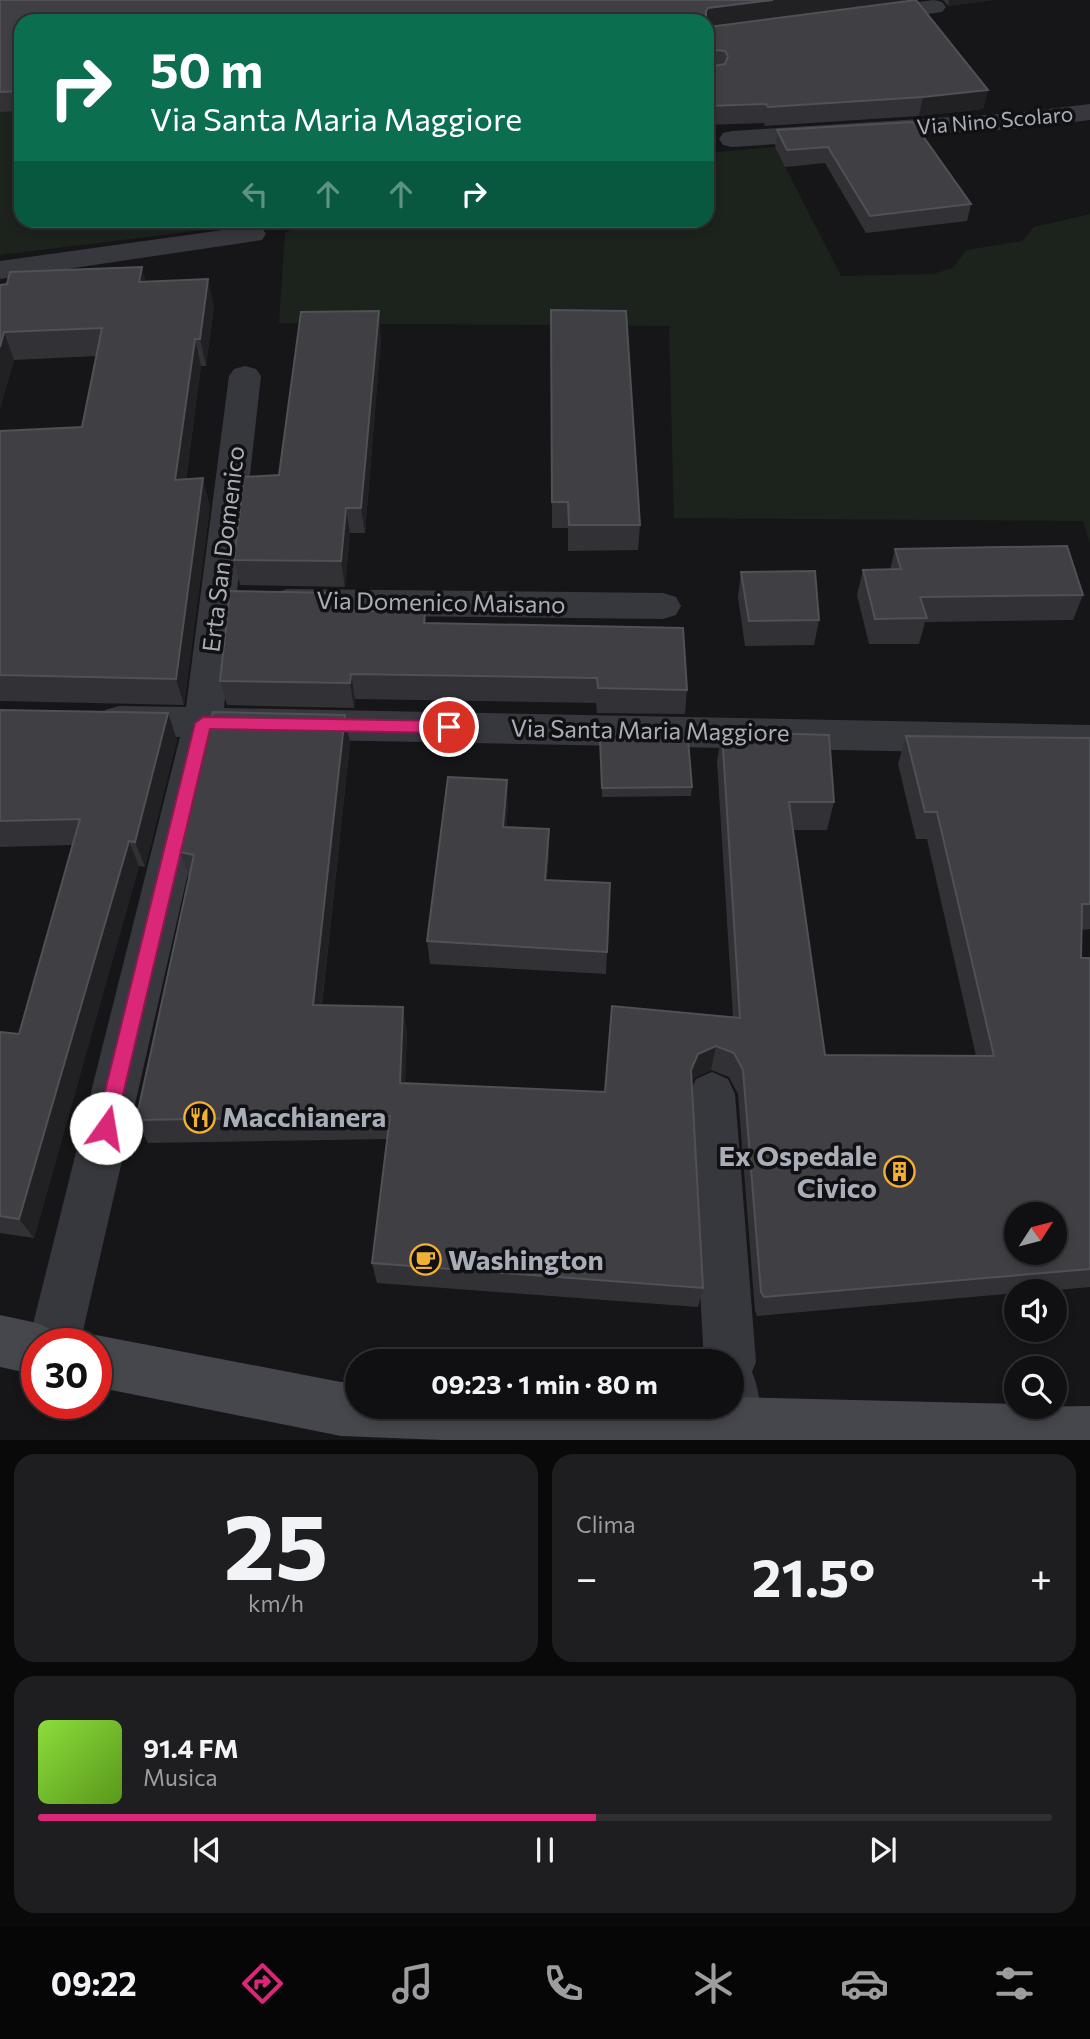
<!DOCTYPE html>
<html lang="it">
<meta charset="utf-8">
<style>
:root{--surface:#101012;--page:#1e1e20;--text:#f1f3f6;--muted:#9c9d9f;--line:#303032;--accent:#db2777}
body{margin:0;font-family:Commissioner,sans-serif;background:var(--page);color:var(--text);height:100vh;display:flex;flex-direction:column;font-size:26px;white-space:nowrap}
*{box-sizing:border-box;margin:0}
p{font-size:23px;color:var(--muted)}
.icon{flex:none;width:38px;height:38px;fill:none;stroke:currentColor;stroke-width:2;stroke-linecap:round;stroke-linejoin:round}
.map{position:relative;height:1440px;overflow:hidden}
.sheet{display:flex;flex-direction:column;gap:14px;padding:14px;background:#09090a;flex:1}
.sheet>*{flex:none}
.top-card{position:absolute;left:14px;top:14px;width:700px;height:214px;border-radius:21px;box-shadow:0 4px 10px #0003,0 0 0 2px var(--line);background:#0b6e4f;color:#fff;overflow:hidden}
.needle{width:46px;rotate:54deg}
.buttons{position:absolute;left:1004px;top:1202px;display:grid;gap:14px}
.buttons a{display:grid;place-items:center;width:63px;height:63px;border-radius:50%;background:var(--surface);box-shadow:0 4px 10px #0003,0 0 0 2px var(--line);font-size:35px}
.speed{position:absolute;left:21px;top:1328px;display:flex;gap:14px;font-size:35px;font-weight:700;text-align:center}
.speed>*{display:grid;place-content:center;width:91px;height:91px;border-radius:50%;background:var(--surface);box-shadow:0 4px 10px #0003,0 0 0 2px var(--line);line-height:1}
.speed .limit{border:10px solid #d22;background:#fff;color:#111}
.pin{position:absolute;display:grid;place-items:center;width:60px;height:60px;color:#fff;margin:-30px;border:4px solid #fff;border-radius:50%;box-shadow:0 2px 7px #0007}
.me{position:absolute;width:77px;margin:-38px;rotate:13deg;stroke-linejoin:round;filter:drop-shadow(0 0 5px #0008)}
.turn{display:flex;align-items:center;gap:24px;height:147px;padding:0 21px;font-size:32px}
.turn .icon{width:91px;height:91px;stroke-width:2.5}
.turn b{display:block;font-size:49px;line-height:60px}
.lanes{display:flex;align-items:center;height:66px;padding:0 21px;background:#0003;justify-content:center;gap:35px;direction:ltr}
.lanes .off{opacity:.35}
.big{font-size:52px;font-weight:700;line-height:1.1}
.sheet .card{flex:1;display:flex;flex-direction:column;justify-content:center;gap:10px;min-width:0;padding:0 24px;border-radius:21px;background:var(--page)}
.sheet .dial{align-items:center;gap:0}
.dial b{font-size:91px;line-height:1}
.song{display:flex;align-items:center;gap:21px}
.cover{width:84px;height:84px;border-radius:10px;background:linear-gradient(135deg,hsl(90 70% 55%),hsl(90 70% 35%))}
.played{height:7px;border-radius:4px;background:linear-gradient(90deg,var(--accent) 55%,var(--line) 55%)}
.keys{display:flex;justify-content:space-around;direction:ltr}
.heat{display:flex;justify-content:space-between;align-items:center;font-size:38px;direction:ltr}
.sheet .tiles{flex:1;display:grid;gap:14px;grid-template-columns:1fr 1fr}
.card:last-child{grid-column:span 2}
.trip{position:absolute;left:345px;top:1349px;width:399px;height:70px;border-radius:35px;background:var(--surface);box-shadow:0 4px 10px #0003,0 0 0 2px var(--line);font-weight:700;line-height:70px;text-align:center}
.tab-bar{display:flex;height:112px;justify-content:space-around;align-items:center;background:#060607;color:var(--muted)}
.tab-bar .icon{width:49px;height:49px}
.tab-bar .current{color:var(--accent)}
.tab-bar b{font-size:32px;color:var(--text)}
.map>svg:first-child{display:block}
.green{fill:#1c231d}
.lines{fill:none;stroke-linecap:round;stroke-linejoin:round}
.street{fill:#37383d;fill-rule:evenodd}
.secondary{fill:#45474d;fill-rule:evenodd}
.wall{fill:#323236}
.shaded-wall{fill:#212124}
.building{fill:#3f3f44;stroke:#4f5156;stroke-width:2;fill-rule:evenodd}
.route{fill:#db2777;stroke:#8e194d;stroke-width:2}
.labels{text-anchor:middle;stroke-width:7;stroke-linejoin:round;paint-order:stroke}
.far-street-label{font-size:21px;fill:#a8adb8;stroke:#111113}
.street-label{font-size:24px;fill:#a8adb8;stroke:#111113}
.near-poi-label{font-size:28px;font-weight:bold;fill:#a8adb8;stroke:#111113;text-anchor:start}
</style>
<div class="map">
<svg width="1090" height="1441" viewBox="0 0 1090 1441">
<rect width="100%" height="100%" fill="#161618"/>
<g class="green">
<polygon points="21,111 21,220 228,221 228,227 0,255 0,112"/>
<polygon points="775,147 841,276 933,274 953,268 966,250 1022,241 1034,227 1090,214 1090,544 1083,521 674,518 669,326 279,323 285,232 334,220 707,220 707,153"/>
</g>
<g class="lines">
<g class="street">
<polygon points="934,0 942,2 946,7 942,12 872,22 864,20 860,15 864,10 872,8"/>
<polygon points="1090,104 1090,120 1015,129 732,147 723,145 719,139 723,133 732,131 1015,113"/>
<polygon points="252,226 262,228 266,234 262,240 0,279 0,261"/>
<polygon points="245,366 256,369 261,376 224,708 1090,725 1090,755 219,738 80,1344 37,1344 37,1363 28,1344 180,737 119,736 105,732 100,721 105,710 119,706 186,707 229,376 234,369"/>
<polygon points="287,589 663,593 676,597 681,606 676,615 663,619 287,615 274,611 269,602 274,593"/>
<path d="M712 1072 728 1079 735 1094 756 1362 752 1372C761 1394 763 1418 754 1441H714L707 1424V1407H732V1362H704L689 1094 696 1079Z"/>
</g>
<g class="secondary">
<polygon points="0,1315 37,1323 55,1331 61,1344 37,1344 37,1375 0,1367"/>
<polygon points="96,1335 341,1382 357,1383 357,1407 732,1407 732,1397 1017,1404 1017,1407 1090,1406 1090,1441 468,1441 341,1436 96,1387 96,1344 77,1344"/>
</g>
</g>
<g class="wall">
<polygon points="0,0 914,0 988,90 983,109 919,116 765,126 764,123 707,125 707,21 21,21 21,111 0,112"/>
<polygon points="943,0 992,0 948,6"/>
<polygon points="913,122 971,204 967,221 866,233 825,163 785,167 775,147 777,130"/>
<polygon points="145,281 214,306 206,366 201,366 186,479 210,506 184,705 0,701 0,431 82,427 96,356 14,360 0,408 0,285"/>
<polygon points="551,310 640,525 638,550 568,551 568,528 552,528"/>
<polygon points="381,337 365,533 350,533 345,587 240,585 234,560 279,475"/>
<polygon points="895,549 1083,595 1073,620 925,622 919,644 869,644 857,595 863,570 890,570"/>
<polygon points="741,572 819,620 814,645 745,646 738,597"/>
<polygon points="341,610 425,612 426,623 687,690 685,714 597,713 596,703 355,699 354,708 227,705 220,681"/>
<polygon points="0,710 168,713 177,740 145,867 139,866 34,1238 0,1233 0,1032 19,1034 72,845 0,847"/>
<polygon points="345,715 350,743 322,1005 407,1031 405,1083 605,1092 733,1017 717,761 722,732 834,802 827,830 793,830 825,1055 976,1056 927,839 916,839 898,764 906,736 1090,738 1090,929 1081,930 1081,958 1090,958 1090,1287 1037,1292 1017,1292 1017,1293 757,1316 755,1311 738,1094 729,1077 711,1070 694,1078 691,1083 703,1288 698,1307 377,1283 372,1263 387,1139 148,1143 136,1120 189,878 180,852"/>
<polygon points="600,739 692,787 691,796 602,797"/>
<polygon points="508,804 506,827 549,853 547,880 607,952 606,974 430,964 427,941"/>
</g>
<g class="shaded-wall">
<polygon points="773,0 914,0 707,27 707,21 705,21 706,11 708,8"/>
<polygon points="949,0 992,0 948,6"/>
<polygon points="988,90 983,109 919,116 923,97"/>
<polygon points="142,267 149,294 139,282"/>
<polygon points="208,279 214,306 206,366 200,339"/>
<polygon points="379,311 381,337 365,533 361,508"/>
<polygon points="4,332 14,360 0,408 0,347"/>
<polygon points="195,339 201,366 182,507 175,480"/>
<polygon points="203,478 210,506 184,705 176,679"/>
<polygon points="346,508 350,533 345,587 341,561"/>
<polygon points="338,593 342,618 336,610"/>
<polygon points="351,674 355,699 354,708 350,683"/>
<polygon points="168,713 177,740 145,867 135,842"/>
<polygon points="345,715 350,743 319,1029 313,1005"/>
<polygon points="507,780 508,804 504,850 503,827"/>
<polygon points="549,829 549,853 545,903 545,880"/>
<polygon points="129,841 139,866 34,1238 19,1219"/>
<polygon points="403,1007 407,1031 404,1107 400,1083"/>
<polygon points="716,1046 711,1070 694,1078 686,1094 691,1070 698,1054"/>
</g>
<g class="building">
<polygon points="0,0 773,0 708,8 706,11 706,21 21,21 21,91 0,92"/>
<polygon points="916,0 988,90 923,97 768,107 766,104 707,106 707,67 725,64 728,56 725,51 707,49 707,26 709,27"/>
<polygon points="913,122 971,204 870,216 828,147 787,150 777,130"/>
<polygon points="142,267 139,282 208,279 200,339 195,339 175,480 203,478 176,679 0,675 0,431 82,427 102,328 4,332 0,347 0,285 7,284 10,272"/>
<polygon points="551,310 626,311 640,525 569,525 568,502 552,502"/>
<polygon points="379,311 361,508 346,508 341,561 234,560 244,477 279,475 301,312"/>
<polygon points="1067,546 1083,595 920,597 927,618 875,619 863,570 901,569 895,549"/>
<polygon points="815,571 819,620 749,621 741,572"/>
<polygon points="230,591 338,593 336,610 425,612 424,623 683,628 687,690 598,688 597,678 351,674 350,683 220,681"/>
<polygon points="0,710 168,713 135,842 129,841 19,1219 0,1216 0,1032 19,1034 80,819 0,821"/>
<path d="M213 712 345 715 313 1005 403 1007 400 1083 605 1092 612 1006 740 1018 722 732 829 735 834 802H789L825 1055 994 1056 937 812H925L906 736 1090 738V904H1082L1081 958H1090V1269L764 1297 761 1292 743 1070 734 1053 716 1046 698 1054 691 1070 703 1288 372 1263 390 1116 136 1120 194 855 180 852ZM1017 1214H1055V1253H1017Z"/>
<polygon points="600,739 688,740 692,787 602,788"/>
<polygon points="448,777 507,780 503,827 549,829 545,880 610,883 607,952 427,941"/>
</g>
<polygon class="route" points="203,717 449,721 457,727 449,733 210,729 115,1128 113,1134 106,1137 99,1134 96,1128 195,723"/>
<defs>
<symbol id="restaurant-ring" viewBox="-11 -11 22 22"><circle r="9.5" fill="#111113" stroke="#f2b134" stroke-width="1.5"/><path d="M-5-6h1v4h1v-4h1v4h1v-4h1v5L-1.5 .5V6h-2V.5L-5-1ZM5-6V6H3V1.5H1.5Q1.5-4 5-6Z" fill="#f2b134"/></symbol>
<symbol id="building-ring" viewBox="-11 -11 22 22"><circle r="9.5" fill="#111113" stroke="#f2b134" stroke-width="1.5"/><path d="M-4-6H4V6H1V3H-1V6H-4ZM-2.5-4.3h1.7v1.8h-1.7ZM.8-4.3h1.7v1.8H.8ZM-2.5-1h1.7V.8h-1.7ZM.8-1h1.7V.8H.8Z" fill="#f2b134"/></symbol>
<symbol id="cafe-ring" viewBox="-11 -11 22 22"><circle r="9.5" fill="#111113" stroke="#f2b134" stroke-width="1.5"/><path d="M-5.5-4.5H6V0H3Q3 3.5 0 3.5H-2.5Q-5.5 3.5-5.5 0ZM3-3.2v2h1.7v-2ZM-6 4.5H4V6H-6Z" fill="#f2b134"/></symbol>
</defs>
<g fill-rule="evenodd">
<use href="#restaurant-ring" x="182" y="1100" width="35" height="35"/>
<use href="#building-ring" x="882" y="1154" width="35" height="35"/>
<use href="#cafe-ring" x="408" y="1242" width="35" height="35"/>
</g>
<g class="labels">
<g class="far-street-label">
<text transform="translate(995 121) rotate(-5)" y="7">Via Nino Scolaro</text>
</g>
<g class="street-label">
<text transform="translate(224 549) rotate(-83)" y="8">Erta San Domenico</text>
<text transform="translate(441 603) rotate(1)" y="8">Via Domenico Maisano</text>
<text transform="translate(650 731) rotate(1)" y="8">Via Santa Maria Maggiore</text>
</g>
<g class="near-poi-label">
<text x="222" y="1127">Macchianera</text>
<text x="877" y="1166" text-anchor="end">Ex Ospedale<tspan x="877" dy="32">Civico</tspan></text>
<text x="448" y="1270">Washington</text>
</g>
</g>
</svg>
<div class="buttons">
<a><svg class="needle" viewBox="-14 -14 28 28"><path d="M0-13l5 13h-10z" fill="#e53935"/><path d="M0 13l5-13h-10z" fill="#9c9d9f"/></svg></a>
<a><svg class="icon" aria-label="sound" viewBox="0 0 24 24"><path d="M4 9h4l5-4v14l-5-4H4zM17 9q2 3 0 6"/></svg></a>
<a><svg class="icon" aria-label="search" viewBox="0 0 24 24"><circle cx="10" cy="10" r="6"/><path d="M15 15l6 6"/></svg></a>
</div>
<div class="speed"><div class="limit">30</div></div>
<div class="pin" style="left:449px;top:727px;background:#d93025"><svg class="icon" aria-label="arrive" viewBox="0 0 24 24"><path d="M6 21V4h12l-3 4 3 4H6"/></svg></div>
<svg class="me" style="left:106px;top:1128px" viewBox="-20 -20 40 40"><circle r="19" fill="#fff"/><path d="M0-13L10 11 0 6-10 11z" fill="#db2777"/></svg>
<div class="trip">09:23 · 1 min · 80 m</div>
<div class="top-card">
<div class="turn"><svg class="icon" aria-label="right" viewBox="0 0 24 24"><path d="M7 20v-9h11M14 6l5 5-5 5"/></svg><div><b>50 m</b>Via Santa Maria Maggiore</div></div>
<div class="lanes"><svg class="icon off" aria-label="left" viewBox="0 0 24 24"><path d="M17 20v-9H6M10 6l-5 5 5 5"/></svg><svg class="icon off" aria-label="ahead" viewBox="0 0 24 24"><path d="M12 20V5M6 11l6-6 6 6"/></svg><svg class="icon off" aria-label="ahead" viewBox="0 0 24 24"><path d="M12 20V5M6 11l6-6 6 6"/></svg><svg class="icon" aria-label="right" viewBox="0 0 24 24"><path d="M7 20v-9h11M14 6l5 5-5 5"/></svg></div>
</div>
</div>
<section class="sheet">
<div class="tiles">
<div class="card dial"><b>25</b><p>km/h</p></div>
<div class="card"><p>Clima</p>
<div class="heat"><a>−</a><b class="big">21.5°</b><a>+</a></div>
</div>
<div class="card">
<div class="song"><i class="cover"></i><div><b>91.4 FM</b><p>Musica</p></div></div>
<div class="played"></div>
<div class="keys"><svg class="icon" aria-label="previous" viewBox="0 0 24 24"><path d="M18 5L8 12l10 7zM5 5v14"/></svg><svg class="icon" aria-label="pause" viewBox="0 0 24 24"><path d="M8 5v14M16 5v14"/></svg><svg class="icon" aria-label="next" viewBox="0 0 24 24"><path d="M6 5l10 7-10 7zM19 5v14"/></svg></div>
</div>
</div>
</section>
<nav class="tab-bar">
<b>09:22</b>
<svg class="icon current" aria-label="directions" viewBox="0 0 24 24"><path d="M12 3l9 9-9 9-9-9zM9 14v-3h6M13 9l2 2-2 2"/></svg>
<svg class="icon" aria-label="music" viewBox="0 0 24 24"><path d="M9 18V5l10-2v13"/><circle cx="6" cy="18" r="3"/><circle cx="16" cy="16" r="3"/></svg>
<svg class="icon" aria-label="phone" viewBox="0 0 24 24"><path d="M5 4h4l2 5-3 2q2 4 5 5l2-3 5 2v4C11 20 4 13 5 4z"/></svg>
<svg class="icon" aria-label="climate" viewBox="0 0 24 24"><path d="M12 3v18M4 7l16 10M4 17L20 7"/></svg>
<svg class="icon" aria-label="car" viewBox="0 0 24 24"><path d="M5 17H2v-5l4-1 3-4h7l3 4 3 1v5h-3M9 17h6M6 11h13"/><circle cx="7" cy="17" r="2"/><circle cx="17" cy="17" r="2"/></svg>
<svg class="icon" aria-label="filters" viewBox="0 0 24 24"><path d="M4 7h16M4 17h16"/><circle cx="9" cy="7" r="2"/><circle cx="15" cy="17" r="2"/></svg>
</nav>
